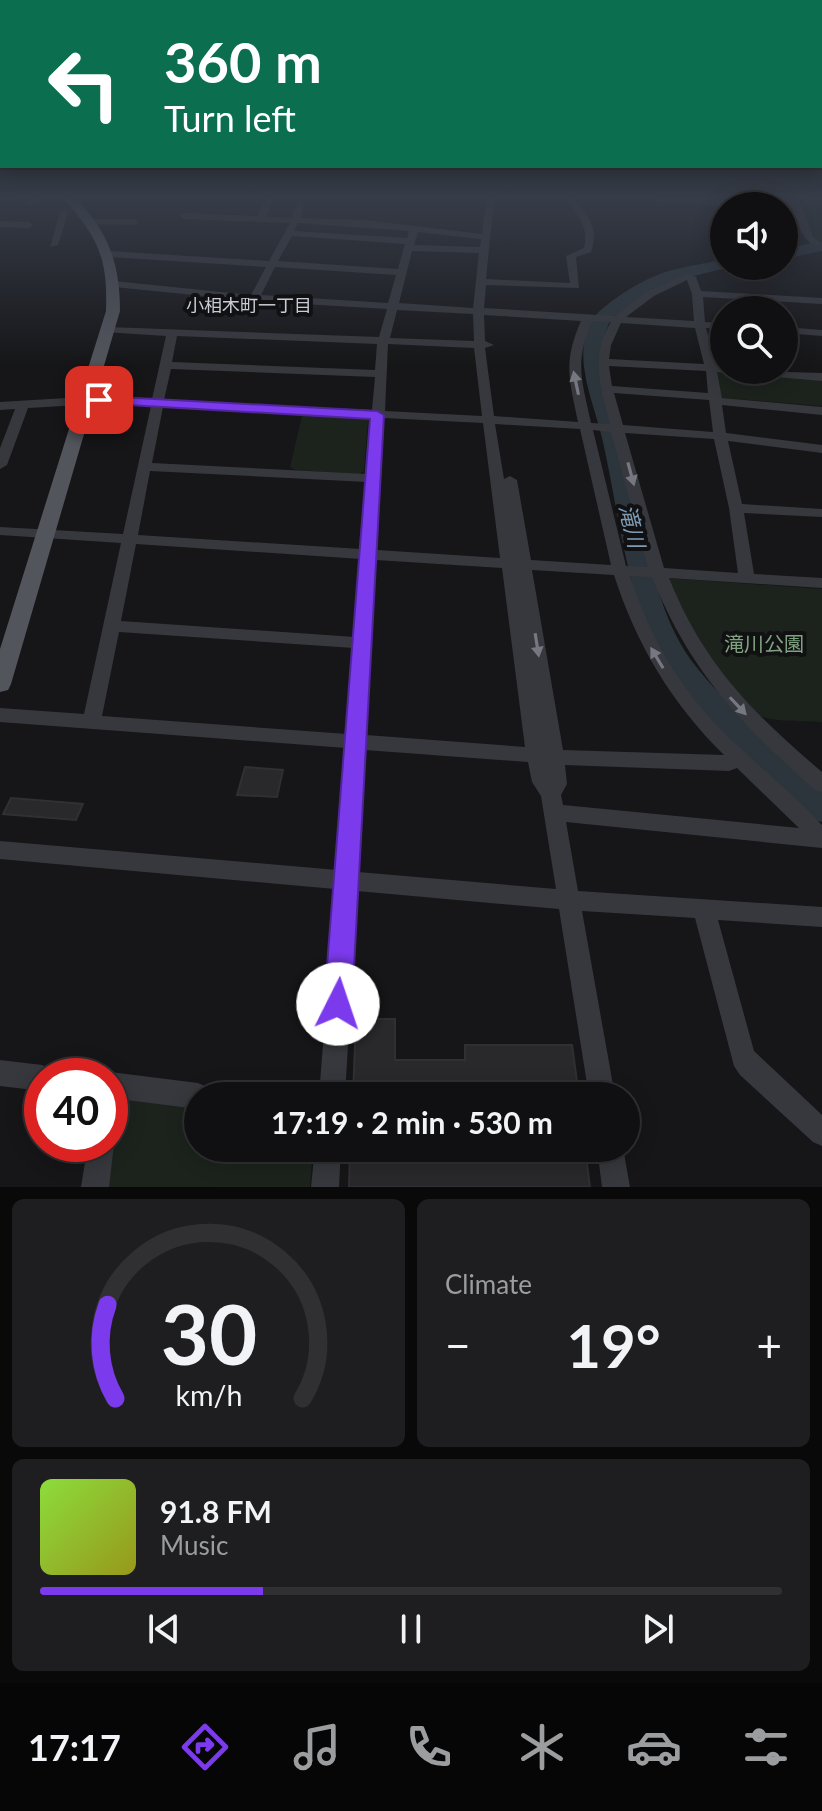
<!DOCTYPE html>
<meta charset="utf-8">
<style>
:root{--surface:#101012;--page:#1e1e20;--text:#f1f3f6;--muted:#9c9d9f;--line:#303032;--accent:#7c3aed}
body{margin:0;font-family:Lato,"Noto Sans JP",sans-serif;background:var(--page);color:var(--text);height:100vh;display:flex;flex-direction:column;font-size:30px;white-space:nowrap}
*{box-sizing:border-box;margin:0}
p{font-size:26px;color:var(--muted)}
.icon{flex:none;width:44px;height:44px;fill:none;stroke:currentColor;stroke-width:2;stroke-linecap:round;stroke-linejoin:round}
.map{position:relative;height:1187px;overflow:hidden}
.panel{display:flex;flex-direction:column;gap:12px;padding:12px;background:#09090a;flex:1}
.panel>*{flex:none}
.hud{position:absolute;left:0px;top:0px;width:822px;height:168px;box-shadow:0 4px 20px #0003,0 0 0 2px var(--line);background:#0b6e4f;color:#fff;overflow:hidden}
.buttons{position:absolute;left:710px;top:192px;display:grid;gap:16px}
.buttons a{display:grid;place-items:center;width:88px;height:88px;border-radius:50%;background:var(--surface);box-shadow:0 4px 20px #0003,0 0 0 2px var(--line);font-size:40px}
.speed{position:absolute;left:24px;top:1058px;display:flex;gap:16px;font-size:40px;font-weight:700;text-align:center}
.speed>*{display:grid;place-content:center;width:104px;height:104px;border-radius:50%;background:var(--surface);box-shadow:0 4px 20px #0003,0 0 0 2px var(--line);line-height:1}
.speed .limit{border:12px solid #d22;background:#fff;color:#111}
.pin{position:absolute;display:grid;place-items:center;width:68px;height:68px;color:#fff;margin:-34px;border-radius:16px;box-shadow:0 4px 12px #0006}
.me{position:absolute;width:88px;margin:-44px;rotate:4deg;stroke-linejoin:round;filter:drop-shadow(0 0 6px #0008)}
.turn{display:flex;align-items:center;gap:28px;height:168px;padding:0 32px;font-size:36px}
.turn .icon{width:104px;height:104px;stroke-width:2.5}
.turn b{display:block;font-size:56px;line-height:68px}
.big{font-size:60px;font-weight:700;line-height:1.1}
.panel .tile{flex:1;display:flex;flex-direction:column;justify-content:center;gap:12px;min-width:0;padding:0 28px;border-radius:12px;background:var(--page)}
.panel .dial{align-items:center;gap:0}
.dial svg{height:208px;overflow:visible;fill:none;stroke:var(--line);stroke-width:7;stroke-linecap:round;text-anchor:middle}
.dial text{fill:var(--text);stroke:none}
.song{display:flex;align-items:center;gap:24px}
.cover{width:96px;height:96px;border-radius:12px;background:linear-gradient(135deg,hsl(90 70% 55%),hsl(60 70% 35%))}
.played{height:8px;border-radius:4px;background:linear-gradient(90deg,var(--accent) 30%,var(--line) 30%)}
.keys{display:flex;justify-content:space-around;direction:ltr}
.heat{display:flex;justify-content:space-between;align-items:center;font-size:44px;direction:ltr}
.panel .tiles{flex:1;display:grid;gap:12px;grid-template-columns:1fr 1fr}
.tile:last-child{grid-column:span 2}
.trip{position:absolute;left:184px;top:1082px;width:456px;height:80px;border-radius:40px;background:var(--surface);box-shadow:0 4px 20px #0003,0 0 0 2px var(--line);font-weight:700;line-height:80px;text-align:center}
.tab-bar{display:flex;height:128px;justify-content:space-around;align-items:center;background:#060607;color:var(--muted)}
.tab-bar .icon{width:56px;height:56px}
.tab-bar .current{color:var(--accent)}
.tab-bar b{font-size:36px;color:var(--text)}
.map>svg:first-child{display:block}
.green{fill:#1c231d}
.lines{fill:none;stroke-linecap:round;stroke-linejoin:round}
.river{fill:#2c353c;fill-rule:evenodd}
.building{fill:#29292c;stroke:#303034;stroke-width:2}
.minor{fill:#37383d;fill-rule:evenodd}
.major{fill:#53555c;fill-rule:evenodd}
.oneway{fill:#757881}
.route{fill:#7c3aed;stroke:#51269a;stroke-width:2}
.labels{text-anchor:middle;stroke-width:8;stroke-linejoin:round;paint-order:stroke}
.far-neighbourhood-label{font-size:18px;fill:#c9ccd4;stroke:#111113}
.park-label{font-size:20px;fill:#7fa381;stroke:#111113}
.water-label{font-size:22px;font-style:italic;fill:#7f9bb3;stroke:#111113}
</style>
<div class="map">
<svg width="822" height="1187" viewBox="0 0 822 1187">
<rect width="100%" height="100%" fill="#161618"/>
<g class="green">
<polygon points="792,199 822,199 822,241 814,240 797,202"/>
<polygon points="718,371 822,378 822,406 724,398 719,395 713,373"/>
<polygon points="305,415 368,420 364,471 359,474 295,470 290,467 302,416"/>
<path d="M667 578 822 589V722C803 720 777 723 760 716 717 697 687 619 667 578Z"/>
<polygon points="127,1100 198,1108 198,1148 313,1148 310,1187 104,1187 115,1109"/>
</g>
<g class="lines">
<g class="river">
<polygon points="822,241 822,251 784,259 784,249"/>
<path d="M724 259V266L730 267 665 283 613 317C604 328 600 354 602 369 604 388 618 419 624 439 641 507 649 602 691 660 727 708 778 748 822 789V822L810 819C753 762 670 697 643 620 623 561 616 501 603 442 595 404 572 361 590 323 597 308 637 283 653 277 674 267 701 265 724 259Z"/>
</g>
</g>
<g class="building">
<polygon points="245,767 283,770 277,797 237,795"/>
<polygon points="11,798 83,804 76,820 3,814"/>
<polygon points="356,1019 395,1019 395,1060 465,1060 465,1045 572,1045 579,1096 353,1096"/>
<polygon points="350,1148 585,1148 590,1187 349,1187"/>
</g>
<g class="lines">
<g class="minor">
<polygon points="29,199 39,199 29,206 25,203"/>
<path d="M266 199H274L266 217 292 218 297 201 304 199 301 218 364 220 482 234 486 199H494L486 279 570 283 566 256 584 248C589 227 579 215 565 199H574C589 215 599 230 591 252L576 257 579 288 486 285 484 308 615 316 646 292 688 273 696 277 701 291 822 298V304L703 297 705 322 724 323V329L706 328 716 365H724V370L822 373V381L717 372 722 398 822 407V415L722 405 726 433 822 445V453L728 441 742 504 822 509V517L744 513 754 574 822 578V588L669 578C704 665 752 712 822 772V792L815 790C740 723 690 672 652 577L630 576C646 625 669 670 703 710 739 752 784 784 822 825V848L566 822 578 891 822 907V927L718 920 754 1051 822 1115V1146L813 1142 740 1075 734 1066 695 918 582 911 615 1096H589L559 909 357 891 345 1096H319L335 889 0 859V841L337 870 346 748 0 722V708L84 714 121 543 0 535V527L123 534 151 406 99 404 28 408 7 465 0 469V448L15 409 0 410V402L99 396 152 399 166 336 104 332 103 330 108 327 379 337 387 309 254 301 114 287 109 284 114 281 251 295 266 267 109 257 104 254 109 251 269 261 290 223 184 219 180 216 184 213 257 216ZM298 223 409 231 407 238 294 231ZM418 232 481 239 480 247 414 245ZM292 236 405 244 398 269 278 261ZM412 251 479 253 473 308 399 303ZM275 267 396 275 388 303 261 295ZM687 280 692 294 694 321 626 317 654 296ZM397 310 473 314 474 341 390 338ZM484 315 581 321C563 362 569 379 578 422L494 416 485 348 494 345 485 341ZM592 321 611 322C589 357 601 388 610 424L591 423C582 380 574 363 592 321ZM621 323 695 328 704 364 609 359 611 345ZM177 336 377 344 375 370 172 362ZM388 344 474 348 482 416 385 411ZM609 366 706 371 708 393 612 386ZM171 369 375 377 372 410 164 400ZM614 393 709 400 713 432 623 425ZM163 407 372 418 367 474 152 463ZM384 418 483 423 500 558 377 550ZM495 424 580 429 611 565 531 560 517 480 510 476 504 479ZM593 430 611 432 648 567 626 566ZM625 433 714 439 729 508 738 573 664 568ZM150 471 367 482 361 549 138 535ZM136 544 361 559 355 637 121 621ZM376 560 502 568 525 747 366 735ZM532 570 614 575C636 644 672 704 724 755L563 750ZM119 632 354 648 347 734 102 716ZM365 750 528 762 532 782 541 796 556 889 358 872ZM565 765 729 771 737 768 799 828 563 805 561 795 567 784Z"/>
<polygon points="654,199 729,199 734,206 658,202"/>
<path d="M784 199 799 201 813 237 819 241V245C797 245 800 210 784 199Z"/>
<polygon points="64,210 68,213 58,245 50,247 60,213"/>
<polygon points="91,219 134,219 138,222 134,225 88,224 88,220"/>
<polygon points="0,221 29,222 33,225 29,228 0,227"/>
<polygon points="784,327 822,330 822,336 784,333"/>
<polygon points="0,1060 42,1065 51,1069 54,1076 42,1076 42,1091 0,1086"/>
<polygon points="110,1072 198,1083 207,1087 211,1096 198,1096 198,1109 110,1098 110,1076 101,1076"/>
<polygon points="110,1134 114,1144 109,1187 81,1187 88,1144 110,1144"/>
<polygon points="315,1148 341,1148 339,1187 311,1187"/>
<polygon points="597,1148 623,1148 630,1187 602,1187"/>
</g>
<path class="major" d="M64 199H76C109 232 120 265 120 311L11 684 8 690 0 692V649L106 311C108 258 98 238 64 199Z"/>
</g>
<defs><path id="oneway-solid" d="M-6-.8H1V-3.2L6.5 0L1 3.2V.8H-6Z" transform="scale(2)"/></defs>
<g class="oneway">
<use href="#oneway-solid" transform="translate(576 383) rotate(-102)"/>
<use href="#oneway-solid" transform="translate(631 474) rotate(75)"/>
<use href="#oneway-solid" transform="translate(537 645) rotate(81)"/>
<use href="#oneway-solid" transform="translate(657 658) rotate(-121)"/>
<use href="#oneway-solid" transform="translate(738 706) rotate(47)"/>
</g>
<linearGradient id="sky" x2="0" y2="1"><stop stop-color="#0c0c0d"/><stop offset="0.54" stop-color="#363c48"/><stop offset="1" stop-color="#363c48" stop-opacity="0"/></linearGradient>
<rect width="822" height="366" fill="url(#sky)"/>
<polygon class="route" points="99,396 377,411 384,415 352,1004 348,1013 338,1017 328,1013 324,1004 370,419 94,403 92,400"/>
<g class="labels">
<g class="far-neighbourhood-label">
<text x="249" y="312">小相木町一丁目</text>
</g>
<g class="park-label">
<text x="764" y="651">滝川公園</text>
</g>
<g class="water-label">
<text transform="translate(632 526) rotate(76)" y="8">滝川</text>
</g>
</g>
</svg>
<div class="buttons">
<a><svg class="icon" aria-label="sound" viewBox="0 0 24 24"><path d="M4 9h4l5-4v14l-5-4H4zM17 9q2 3 0 6"/></svg></a>
<a><svg class="icon" aria-label="search" viewBox="0 0 24 24"><circle cx="10" cy="10" r="6"/><path d="M15 15l6 6"/></svg></a>
</div>
<div class="speed"><div class="limit">40</div></div>
<div class="pin" style="left:99px;top:400px;background:#d93025"><svg class="icon" aria-label="arrive" viewBox="0 0 24 24"><path d="M6 21V4h12l-3 4 3 4H6"/></svg></div>
<svg class="me" style="left:338px;top:1004px" viewBox="-20 -20 40 40"><circle r="19" fill="#fff"/><path d="M0-13L10 11 0 6-10 11z" fill="#7c3aed"/></svg>
<div class="trip">17:19 · 2 min · 530 m</div>
<div class="hud">
<div class="turn"><svg class="icon" aria-label="left" viewBox="0 0 24 24"><path d="M17 20v-9H6M10 6l-5 5 5 5"/></svg><div><b>360 m</b>Turn left</div></div>
</div>
</div>
<section class="panel">
<div class="tiles">
<div class="tile dial"><svg viewBox="0 0 100 80">
<path d="M14 69A42 42 0 1 1 86 69"/>
<path d="M14 69A42 42 0 0 1 11 33" stroke="#7c3aed"/>
<text x="50" y="56" font-size="32" font-weight="700">30</text>
<text x="50" y="72" font-size="11">km/h</text>
</svg></div>
<div class="tile"><p>Climate</p>
<div class="heat"><a>−</a><b class="big">19°</b><a>+</a></div>
</div>
<div class="tile">
<div class="song"><i class="cover"></i><div><b>91.8 FM</b><p>Music</p></div></div>
<div class="played"></div>
<div class="keys"><svg class="icon" aria-label="previous" viewBox="0 0 24 24"><path d="M18 5L8 12l10 7zM5 5v14"/></svg><svg class="icon" aria-label="pause" viewBox="0 0 24 24"><path d="M8 5v14M16 5v14"/></svg><svg class="icon" aria-label="next" viewBox="0 0 24 24"><path d="M6 5l10 7-10 7zM19 5v14"/></svg></div>
</div>
</div>
</section>
<nav class="tab-bar">
<b>17:17</b>
<svg class="icon current" aria-label="directions" viewBox="0 0 24 24"><path d="M12 3l9 9-9 9-9-9zM9 14v-3h6M13 9l2 2-2 2"/></svg>
<svg class="icon" aria-label="music" viewBox="0 0 24 24"><path d="M9 18V5l10-2v13"/><circle cx="6" cy="18" r="3"/><circle cx="16" cy="16" r="3"/></svg>
<svg class="icon" aria-label="phone" viewBox="0 0 24 24"><path d="M5 4h4l2 5-3 2q2 4 5 5l2-3 5 2v4C11 20 4 13 5 4z"/></svg>
<svg class="icon" aria-label="climate" viewBox="0 0 24 24"><path d="M12 3v18M4 7l16 10M4 17L20 7"/></svg>
<svg class="icon" aria-label="car" viewBox="0 0 24 24"><path d="M5 17H2v-5l4-1 3-4h7l3 4 3 1v5h-3M9 17h6M6 11h13"/><circle cx="7" cy="17" r="2"/><circle cx="17" cy="17" r="2"/></svg>
<svg class="icon" aria-label="filters" viewBox="0 0 24 24"><path d="M4 7h16M4 17h16"/><circle cx="9" cy="7" r="2"/><circle cx="15" cy="17" r="2"/></svg>
</nav>
